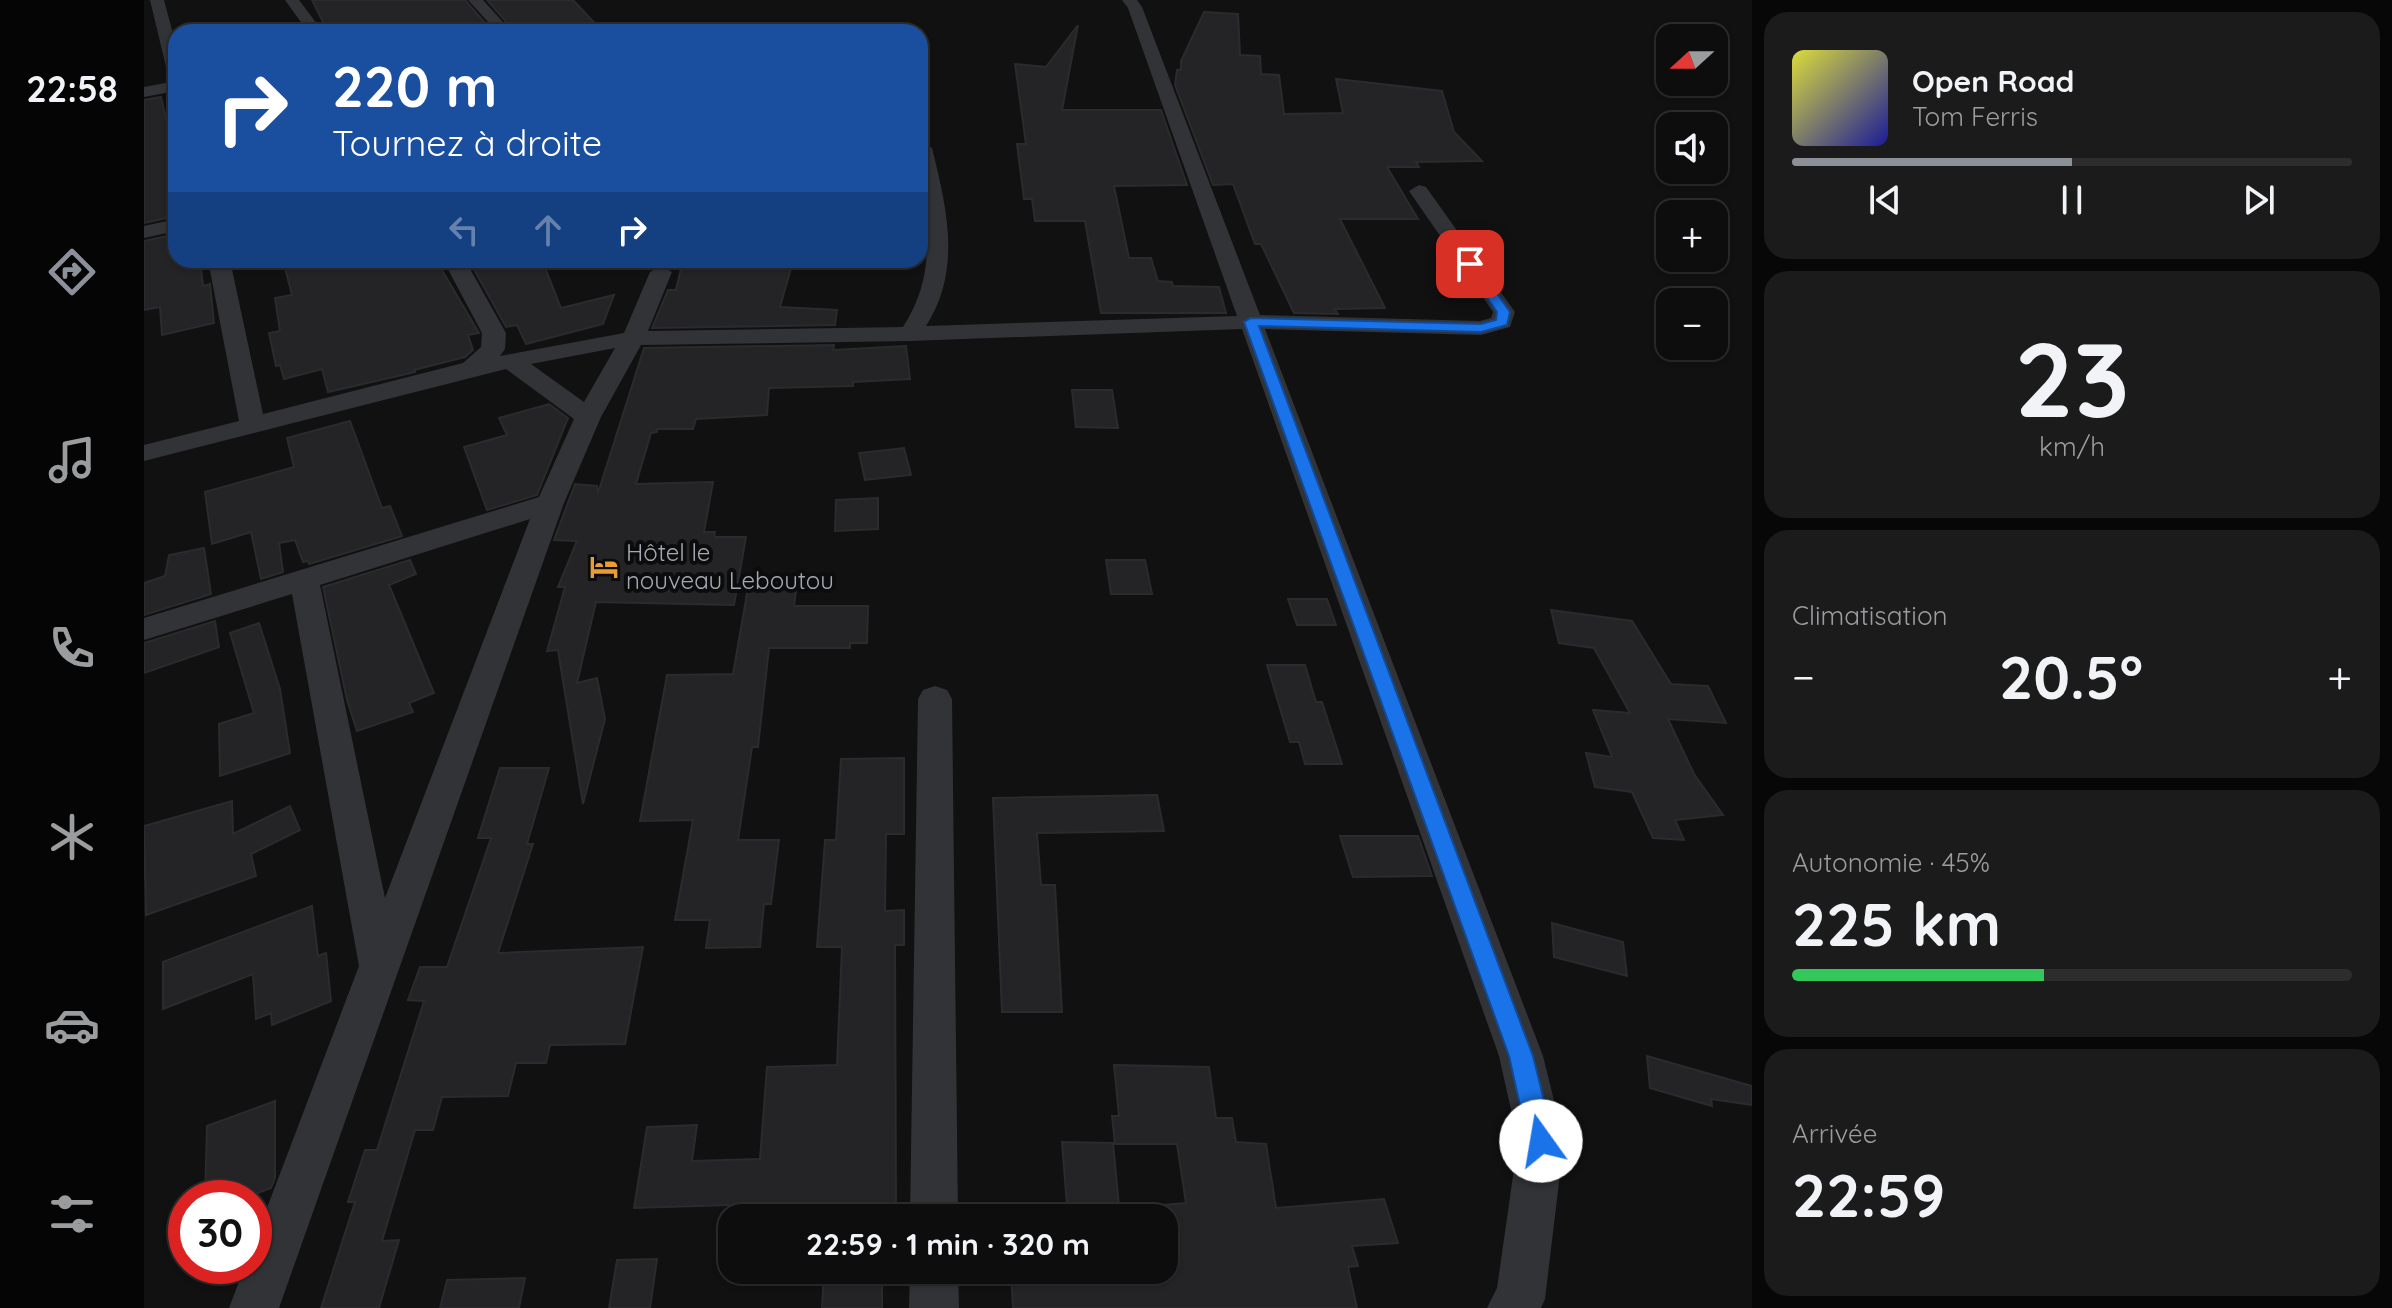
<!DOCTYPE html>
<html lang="fr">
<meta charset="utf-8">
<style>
:root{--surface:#0d0d0e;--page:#1b1b1c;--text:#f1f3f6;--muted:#9a9c9e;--line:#2d2d2e;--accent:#8c9099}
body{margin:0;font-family:Quicksand,sans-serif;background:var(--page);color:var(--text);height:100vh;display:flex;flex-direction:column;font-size:30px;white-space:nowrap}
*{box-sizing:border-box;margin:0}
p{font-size:26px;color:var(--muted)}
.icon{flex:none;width:44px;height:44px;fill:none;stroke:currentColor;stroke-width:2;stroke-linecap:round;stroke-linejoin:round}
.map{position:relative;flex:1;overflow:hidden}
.drawer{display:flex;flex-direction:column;gap:12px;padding:12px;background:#070708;width:640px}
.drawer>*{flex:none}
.hud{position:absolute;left:24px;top:24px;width:760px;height:244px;border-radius:24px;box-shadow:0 2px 6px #0004,0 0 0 2px var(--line);background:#1a4fa0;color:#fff;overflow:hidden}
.needle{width:52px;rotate:249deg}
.controls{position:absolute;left:1512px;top:24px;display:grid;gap:16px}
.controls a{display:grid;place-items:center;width:72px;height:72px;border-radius:16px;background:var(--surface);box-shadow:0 2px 6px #0004,0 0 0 2px var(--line);font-size:40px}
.speed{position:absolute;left:24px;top:1180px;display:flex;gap:16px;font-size:40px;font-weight:700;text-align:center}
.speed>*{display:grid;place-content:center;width:104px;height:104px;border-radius:50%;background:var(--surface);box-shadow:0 2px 6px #0004,0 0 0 2px var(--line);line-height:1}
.speed .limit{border:12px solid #d22;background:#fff;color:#111}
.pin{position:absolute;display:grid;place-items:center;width:68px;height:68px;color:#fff;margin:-34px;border-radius:16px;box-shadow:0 4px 12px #0006}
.me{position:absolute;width:88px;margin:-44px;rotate:347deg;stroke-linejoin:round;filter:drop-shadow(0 0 6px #0008)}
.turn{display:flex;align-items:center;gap:28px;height:168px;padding:0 32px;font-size:36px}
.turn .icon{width:104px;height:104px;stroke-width:2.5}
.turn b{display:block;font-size:56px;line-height:68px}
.lanes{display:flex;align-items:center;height:76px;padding:0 32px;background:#0003;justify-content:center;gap:40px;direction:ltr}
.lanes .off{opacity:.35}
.big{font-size:60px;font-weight:800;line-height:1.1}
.drawer .tile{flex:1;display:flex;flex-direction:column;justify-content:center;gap:12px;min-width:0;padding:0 28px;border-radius:24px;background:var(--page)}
.drawer .dial{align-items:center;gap:0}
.dial b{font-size:104px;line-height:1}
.song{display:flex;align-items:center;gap:24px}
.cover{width:96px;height:96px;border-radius:12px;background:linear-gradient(135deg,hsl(60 70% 55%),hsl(240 70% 35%))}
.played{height:8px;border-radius:4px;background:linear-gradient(90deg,var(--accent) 50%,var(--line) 50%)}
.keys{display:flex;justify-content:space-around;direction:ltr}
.heat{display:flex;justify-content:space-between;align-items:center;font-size:44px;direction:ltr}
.charge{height:12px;border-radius:6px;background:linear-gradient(90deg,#34c759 45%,var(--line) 0)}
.trip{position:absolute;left:574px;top:1204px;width:460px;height:80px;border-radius:24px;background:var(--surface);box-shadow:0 2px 6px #0004,0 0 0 2px var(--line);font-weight:800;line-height:80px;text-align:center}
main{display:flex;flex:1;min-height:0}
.tab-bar{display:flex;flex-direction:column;width:144px;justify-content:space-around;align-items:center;background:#050506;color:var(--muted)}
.tab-bar .icon{width:56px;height:56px}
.tab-bar .current{color:var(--accent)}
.tab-bar b{font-size:36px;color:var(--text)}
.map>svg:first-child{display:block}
.building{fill:#242426;stroke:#2b2b2e;stroke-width:2}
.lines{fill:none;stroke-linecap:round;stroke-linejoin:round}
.street{fill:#323337;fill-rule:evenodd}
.route{fill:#1a73e8;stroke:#114b97;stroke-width:2}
.labels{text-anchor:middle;stroke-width:8;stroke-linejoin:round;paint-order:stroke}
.poi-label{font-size:24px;fill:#a3a9b2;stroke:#0c0c0d;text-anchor:start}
</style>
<main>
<nav class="tab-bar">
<b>22:58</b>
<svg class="icon current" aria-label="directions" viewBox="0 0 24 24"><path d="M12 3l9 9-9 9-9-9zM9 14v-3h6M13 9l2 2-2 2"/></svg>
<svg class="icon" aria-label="music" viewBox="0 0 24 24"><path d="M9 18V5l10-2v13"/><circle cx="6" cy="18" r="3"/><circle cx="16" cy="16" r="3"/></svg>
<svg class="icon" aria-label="phone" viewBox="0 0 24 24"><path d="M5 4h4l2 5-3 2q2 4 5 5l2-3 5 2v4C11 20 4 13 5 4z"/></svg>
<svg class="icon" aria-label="climate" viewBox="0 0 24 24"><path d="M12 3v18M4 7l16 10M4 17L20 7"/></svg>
<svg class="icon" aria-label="car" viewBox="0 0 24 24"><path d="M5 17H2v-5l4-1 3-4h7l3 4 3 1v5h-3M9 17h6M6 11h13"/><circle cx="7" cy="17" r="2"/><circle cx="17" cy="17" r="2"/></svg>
<svg class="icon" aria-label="filters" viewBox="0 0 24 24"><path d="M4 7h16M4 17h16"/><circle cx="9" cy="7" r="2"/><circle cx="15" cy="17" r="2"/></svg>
</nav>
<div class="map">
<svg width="1608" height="1308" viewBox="0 0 1608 1308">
<rect width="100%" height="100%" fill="#111112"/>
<g class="building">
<polygon points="168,0 321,0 349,32 184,32"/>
<polygon points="343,0 429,0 459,32 371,32"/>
<polygon points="1060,12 1094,14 1096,55 1116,56 1117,74 1135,75 1140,114 1199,113 1192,79 1298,91 1310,132 1338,161 1272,162 1275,167 1243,167 1274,219 1196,219 1241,308 1191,309 1194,314 1150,313 1117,244 1111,244 1089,184 1069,185 1031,85 1033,70 1037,70 1037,61"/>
<polygon points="934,25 918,110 1017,110 1043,185 970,186 985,258 1007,258 1014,281 1028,282 1029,286 1075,287 1082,313 957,313 941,221 891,221 888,199 880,199 873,144 882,144 871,64 902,67"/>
<polygon points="17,97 32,162 32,216 0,223 0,100"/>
<polygon points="32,234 32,260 56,260 59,286 66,284 70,323 18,335 16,307 0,310 0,241"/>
<polygon points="139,260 292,260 335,333 324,335 329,350 321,357 270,370 271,372 184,392 178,369 140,379 136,365 132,366 125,333 136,331 131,298 148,295"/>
<polygon points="357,260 398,260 417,308 470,295 459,324 382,344 373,325 362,327 328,266"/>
<polygon points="539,260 649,261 636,307 693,310 691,325 508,328 524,290 532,290"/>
<polygon points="690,345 689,350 762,346 766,379 709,382 709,386 625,388 623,415 552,419 549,429 513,429 513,432 507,433 492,484 569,482 560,532 571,532 570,537 602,537 590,605 452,602 433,683 453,678 461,719 439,804 414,650 403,651 421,587 414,587 433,541 410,540 431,484 453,486 454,493 500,348"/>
<polygon points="928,390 968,390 974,428 932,427"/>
<polygon points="405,404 424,418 393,495 343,510 320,447 363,435 355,418"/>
<polygon points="206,421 238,508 246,506 258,536 165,564 164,561 159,562 151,540 135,543 139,572 117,579 107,532 68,544 61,492 150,467 143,438"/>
<polygon points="760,448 767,475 721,480 715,453"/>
<polygon points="734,498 734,529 691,531 692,500"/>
<polygon points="60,548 67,594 0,615 0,583 21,576 25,555"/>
<polygon points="266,560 272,574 245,585 290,693 265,703 269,712 213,731 203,700 179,587"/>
<polygon points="962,560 1001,560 1008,594 967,594"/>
<polygon points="605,582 653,582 650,606 724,606 723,643 706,643 706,648 625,648 614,747 608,747 594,840 635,840 627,904 620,904 616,947 562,948 566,920 531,920 549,820 496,821 523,675 589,674"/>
<polygon points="1144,599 1183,599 1192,625 1153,625"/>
<polygon points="1407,610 1488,621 1527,684 1564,686 1582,723 1524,719 1550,774 1579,815 1531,820 1540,840 1509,838 1488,792 1451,787 1442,753 1468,757 1449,710 1486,713 1450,648 1415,643"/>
<polygon points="71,621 75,647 0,673 0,643"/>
<polygon points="115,623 136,689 146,753 76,776 75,724 110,713 86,633"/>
<polygon points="1123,665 1161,665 1172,702 1178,702 1198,764 1161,764 1155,742 1146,742"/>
<polygon points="760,758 760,834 742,834 741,911 760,910 760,945 751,945 752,1205 738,1205 738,1218 683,1218 683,1211 584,1214 585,1205 490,1208 503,1127 553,1125 548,1161 616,1159 623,1067 693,1065 698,947 673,947 681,840 692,840 697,759"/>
<polygon points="356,768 405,768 383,844 389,844 354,953 499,947 481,1044 406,1045 402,1063 372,1063 364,1096 298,1097 289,1130 271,1130 238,1241 255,1240 235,1308 177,1308 211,1202 204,1202 221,1150 233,1150 280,1001 264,1000 276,967 303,967 347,838 334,838"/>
<polygon points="1013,795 1020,831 893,833 897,885 911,885 918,1012 858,1012 849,798"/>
<polygon points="88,801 89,834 146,806 156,830 107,854 112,876 2,915 0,826"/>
<polygon points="1196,836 1274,836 1288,876 1209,877"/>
<polygon points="168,906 174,956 182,953 187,1001 128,1025 127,1013 112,1019 109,974 19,1009 19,962"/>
<polygon points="1408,923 1479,942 1483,976 1410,957"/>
<polygon points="1503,1056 1608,1086 1608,1105 1567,1099 1568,1106 1506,1088"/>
<polygon points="970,1065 1065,1067 1072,1118 1088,1118 1092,1142 1122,1144 1132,1208 1240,1199 1254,1243 1208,1246 1214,1266 1204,1267 1213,1308 869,1308 867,1270 1020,1270 1020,1205 1042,1203 1033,1144 971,1144 968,1116 975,1116"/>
<polygon points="131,1101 131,1178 127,1188 101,1198 61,1198 63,1126"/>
<polygon points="918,1142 969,1143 975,1206 923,1205"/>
<polygon points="513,1259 506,1308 465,1308 473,1260"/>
<polygon points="680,1270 738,1270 738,1308 678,1308"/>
<polygon points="381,1278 375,1308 296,1308 303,1280"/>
</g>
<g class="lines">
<g class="street">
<polygon points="6,0 20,0 32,45 32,80 24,75"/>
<polygon points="141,0 155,0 179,32 164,32"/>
<polygon points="324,0 339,0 368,32 353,32"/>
<path d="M978 0H993L998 7 1116 315 1336 321 1347 318 1349 312 1265 191 1275 185 1282 187 1371 312 1366 327 1337 335 1121 329 1399 1056 1420 1141 1401 1299 1397 1308H1343L1353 1288 1374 1141 1355 1056 1098 329 766 341 497 345 457 417 420 503 135 1308H85L101 1266H110V1242L215 966 148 594 0 640V618L395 497 430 419 362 369 0 461V445L95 421 64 260H86L119 414 319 363 337 347 338 333 299 260H321L362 333 361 349 356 356 480 333 506 272 517 266 528 272 504 331 759 327C800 263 776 212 776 143H779L788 148C803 209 818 270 782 326L1093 316 984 8ZM471 348 440 402 387 364ZM386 519 241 898 176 585Z"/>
<polygon points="32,81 32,91 0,97 0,87"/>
<polygon points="32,219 32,231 0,238 0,226"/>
<polygon points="791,686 803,690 808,699 814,1218 766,1218 774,699 779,690"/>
<polygon points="766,1270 814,1270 815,1308 765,1308"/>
</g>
</g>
<polygon class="route" points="1322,261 1330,261 1366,312 1363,325 1337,332 1115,326 1389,1056 1410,1141 1406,1151 1397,1154 1388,1151 1384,1141 1365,1056 1100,322 1107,318 1337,324 1352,320 1353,312 1320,264"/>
<defs>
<symbol id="hotel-bare" viewBox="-9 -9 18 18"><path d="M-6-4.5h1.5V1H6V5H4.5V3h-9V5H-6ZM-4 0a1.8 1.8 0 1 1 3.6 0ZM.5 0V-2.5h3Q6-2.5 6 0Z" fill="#e89e33" stroke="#0c0c0d" stroke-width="2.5" paint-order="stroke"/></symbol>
</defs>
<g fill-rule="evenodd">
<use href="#hotel-bare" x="440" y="547" width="40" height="40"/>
</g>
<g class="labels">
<g class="poi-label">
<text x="482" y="561">Hôtel le<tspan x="482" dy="28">nouveau Leboutou</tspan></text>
</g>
</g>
</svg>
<div class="controls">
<a><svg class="needle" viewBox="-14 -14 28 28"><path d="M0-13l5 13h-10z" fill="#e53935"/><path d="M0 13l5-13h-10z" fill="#9a9c9e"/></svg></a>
<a><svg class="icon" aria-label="sound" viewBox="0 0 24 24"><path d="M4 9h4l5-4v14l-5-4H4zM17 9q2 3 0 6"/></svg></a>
<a>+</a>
<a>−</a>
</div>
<div class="speed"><div class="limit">30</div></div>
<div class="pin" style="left:1326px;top:264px;background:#d93025"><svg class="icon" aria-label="arrive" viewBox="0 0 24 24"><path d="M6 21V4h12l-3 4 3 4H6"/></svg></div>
<svg class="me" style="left:1397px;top:1141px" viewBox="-20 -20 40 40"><circle r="19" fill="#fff"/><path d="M0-13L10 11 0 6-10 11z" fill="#1a73e8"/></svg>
<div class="trip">22:59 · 1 min · 320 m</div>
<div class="hud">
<div class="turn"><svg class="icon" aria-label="right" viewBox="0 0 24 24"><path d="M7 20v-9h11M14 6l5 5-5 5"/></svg><div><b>220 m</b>Tournez à droite</div></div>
<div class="lanes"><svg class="icon off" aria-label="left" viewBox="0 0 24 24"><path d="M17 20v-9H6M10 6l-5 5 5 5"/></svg><svg class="icon off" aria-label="ahead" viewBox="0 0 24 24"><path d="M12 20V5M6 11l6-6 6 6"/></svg><svg class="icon" aria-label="right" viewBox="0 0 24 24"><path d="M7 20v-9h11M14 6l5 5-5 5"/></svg></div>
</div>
</div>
<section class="drawer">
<div class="tile">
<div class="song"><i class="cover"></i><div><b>Open Road</b><p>Tom Ferris</p></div></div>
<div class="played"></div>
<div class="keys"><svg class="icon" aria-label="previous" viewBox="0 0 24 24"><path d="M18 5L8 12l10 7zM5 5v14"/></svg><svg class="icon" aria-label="pause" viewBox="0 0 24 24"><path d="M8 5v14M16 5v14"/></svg><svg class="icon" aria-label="next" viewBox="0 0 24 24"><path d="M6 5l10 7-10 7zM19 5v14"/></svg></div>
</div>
<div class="tile dial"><b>23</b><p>km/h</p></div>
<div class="tile"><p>Climatisation</p>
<div class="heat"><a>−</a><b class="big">20.5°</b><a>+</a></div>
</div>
<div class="tile"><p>Autonomie · 45%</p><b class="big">225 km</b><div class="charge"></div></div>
<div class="tile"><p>Arrivée</p><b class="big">22:59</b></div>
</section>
</main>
